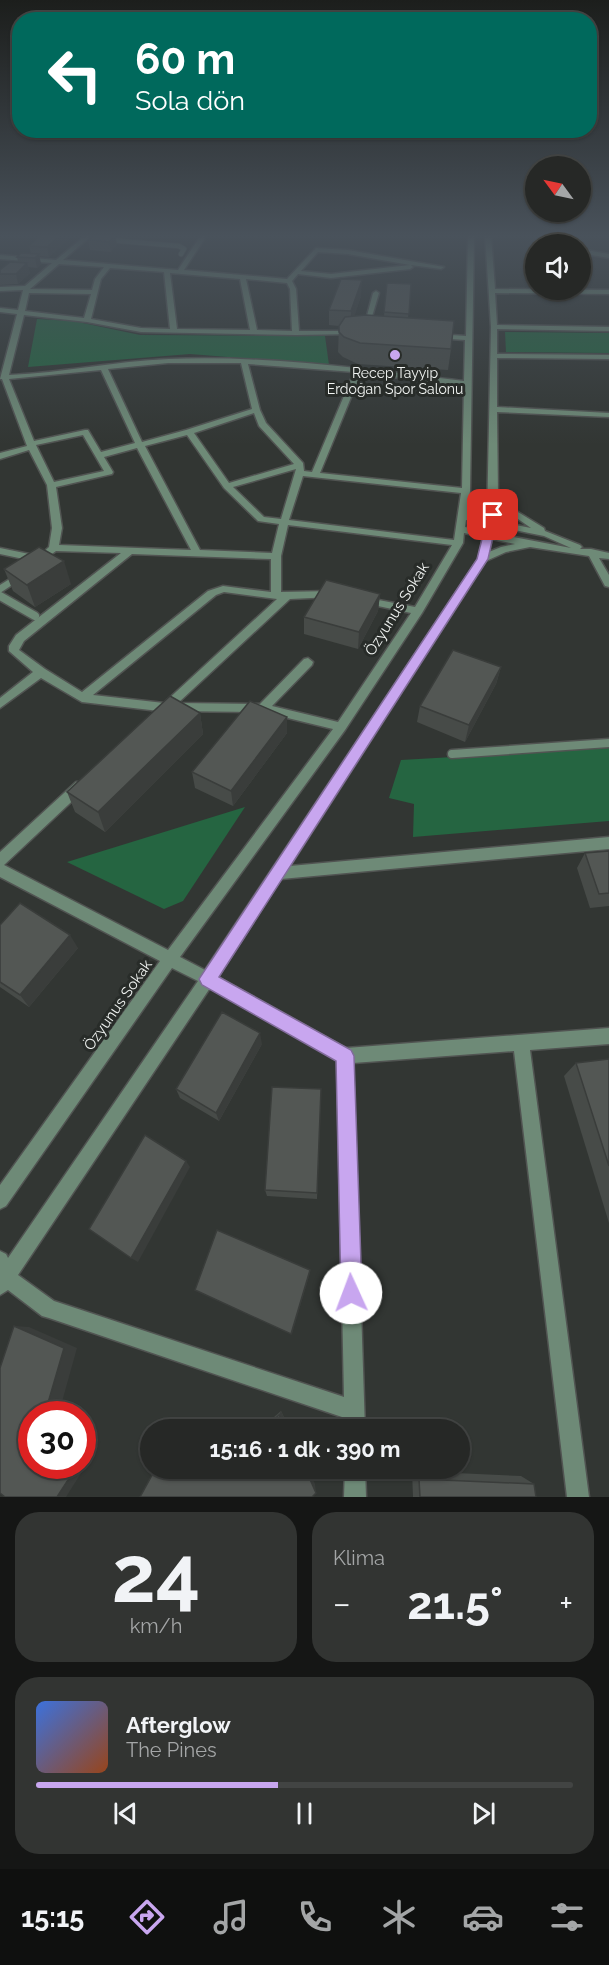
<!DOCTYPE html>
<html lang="tr">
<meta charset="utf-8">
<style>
:root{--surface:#262826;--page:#323432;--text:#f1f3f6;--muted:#a4a6a7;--line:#424443;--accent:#c8a6ef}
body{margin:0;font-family:Raleway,sans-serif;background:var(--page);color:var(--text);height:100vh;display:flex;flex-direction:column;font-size:22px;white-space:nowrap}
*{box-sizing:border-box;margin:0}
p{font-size:20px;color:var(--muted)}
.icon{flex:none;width:33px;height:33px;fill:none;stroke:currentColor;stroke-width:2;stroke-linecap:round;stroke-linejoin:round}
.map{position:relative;height:1497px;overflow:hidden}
.details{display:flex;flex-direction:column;gap:15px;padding:15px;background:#151615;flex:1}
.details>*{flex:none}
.hud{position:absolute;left:12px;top:12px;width:585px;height:126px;border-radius:24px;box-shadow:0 2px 4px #0004,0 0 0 2px var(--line);background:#00695c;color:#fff;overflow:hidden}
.needle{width:39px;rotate:303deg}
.buttons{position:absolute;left:525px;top:156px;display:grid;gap:12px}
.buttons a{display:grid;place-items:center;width:66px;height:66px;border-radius:50%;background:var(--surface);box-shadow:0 2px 4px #0004,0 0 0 2px var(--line);font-size:30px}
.speed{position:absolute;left:18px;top:1401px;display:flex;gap:12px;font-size:30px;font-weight:700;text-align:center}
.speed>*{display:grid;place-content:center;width:78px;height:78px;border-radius:50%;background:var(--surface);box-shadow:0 2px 4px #0004,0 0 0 2px var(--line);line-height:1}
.speed .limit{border:9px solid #d22;background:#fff;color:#111}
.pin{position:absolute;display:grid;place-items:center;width:51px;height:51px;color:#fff;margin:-26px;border-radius:12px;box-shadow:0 3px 9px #0006}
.me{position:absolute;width:66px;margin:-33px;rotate:358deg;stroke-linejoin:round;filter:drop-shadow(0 0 4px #0008)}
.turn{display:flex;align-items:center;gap:21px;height:126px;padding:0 24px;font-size:27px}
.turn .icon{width:78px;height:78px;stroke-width:2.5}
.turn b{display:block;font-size:42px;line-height:51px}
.big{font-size:45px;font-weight:700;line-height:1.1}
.details .card{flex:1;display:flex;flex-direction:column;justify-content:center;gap:9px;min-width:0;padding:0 21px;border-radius:24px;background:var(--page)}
.details .dial{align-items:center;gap:0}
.dial b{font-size:78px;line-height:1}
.song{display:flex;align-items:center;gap:18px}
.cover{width:72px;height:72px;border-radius:9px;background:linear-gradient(135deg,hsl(220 70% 55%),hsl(20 70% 35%))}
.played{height:6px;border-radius:3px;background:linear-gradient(90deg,var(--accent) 45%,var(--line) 45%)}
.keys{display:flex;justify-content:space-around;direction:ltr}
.heat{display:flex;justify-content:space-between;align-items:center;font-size:33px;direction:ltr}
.details .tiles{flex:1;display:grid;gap:15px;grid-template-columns:1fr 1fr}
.card:last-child{grid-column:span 2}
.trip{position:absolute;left:140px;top:1419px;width:330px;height:60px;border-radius:30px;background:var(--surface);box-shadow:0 2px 4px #0004,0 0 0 2px var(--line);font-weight:700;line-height:60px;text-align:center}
.tab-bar{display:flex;height:96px;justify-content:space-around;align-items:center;background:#0f100f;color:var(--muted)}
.tab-bar .icon{width:42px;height:42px}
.tab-bar .selected{color:var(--accent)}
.tab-bar b{font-size:27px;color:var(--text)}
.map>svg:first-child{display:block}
.green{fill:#256541}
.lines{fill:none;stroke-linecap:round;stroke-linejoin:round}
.service-far1-casing{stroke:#515452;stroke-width:6}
.service-casing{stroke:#515452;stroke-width:11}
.minor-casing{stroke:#515452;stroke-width:3}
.tertiary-casing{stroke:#515452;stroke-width:3}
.service-far1{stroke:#6e8a77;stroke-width:4.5}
.service{stroke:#6e8a77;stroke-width:8}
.minor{fill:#6e8a77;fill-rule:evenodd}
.tertiary{fill:#6e8a77;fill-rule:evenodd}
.wall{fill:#474b48}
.shaded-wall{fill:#3a3d3b}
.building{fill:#535754;stroke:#3a3d3b;stroke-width:1.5}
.route{fill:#c8a6ef;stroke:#826c9b;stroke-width:1.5}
.poi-dot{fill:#c8a6ef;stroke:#282c29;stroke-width:2}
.labels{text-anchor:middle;stroke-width:6;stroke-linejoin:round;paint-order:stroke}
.far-poi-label{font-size:14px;fill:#f1f4f2;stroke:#282c29}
.street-label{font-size:15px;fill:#f1f4f2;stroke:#282c29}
</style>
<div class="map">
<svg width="609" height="1497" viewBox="0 0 609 1497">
<rect width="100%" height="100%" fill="#323633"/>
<g class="green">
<polygon points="37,319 73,321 140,335 325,336 329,365 190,354 28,367"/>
<polygon points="505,332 609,333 609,353 506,352"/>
<polygon points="609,748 609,821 413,837 414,804 389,798 401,760"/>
<polygon points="245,807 183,901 164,909 67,862"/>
</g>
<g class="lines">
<defs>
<polyline id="service-far1" points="86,238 179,246 184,249 181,254"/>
<g id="service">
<polyline points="0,596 35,616"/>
<polyline points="452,754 609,743"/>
</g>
<g id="minor">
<path d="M86 235H92L63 260 178 270 201 235H207L184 270 287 279 316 248 348 250 444 267 441 269 411 265 413 267 410 269 331 278 298 274 292 281 296 289 299 331H355L356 332 353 334 296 335 141 332 87 322 24 315 9 375C63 373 115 361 169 359 268 355 366 369 464 381L465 340 436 338 433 336 436 334 466 336 468 235H474L470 491 467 515 487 519 491 327 485 235H491L495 289 609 290V294L495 293 497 325 609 327V331L497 329V354L609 355V359L497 358V407L609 413V417L497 412 498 495 513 509 544 528 545 531 580 545 582 547 580 549H591L609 553V559L599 558 609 575V587L605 586 589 556 530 547 506 552 486 561 290 866 609 837V849L281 879 218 977 346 1048 609 1028V1044L530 1050 589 1497H567L514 1051 353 1063 365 1430H345V1418L49 1318 42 1316 8 1290 0 1295V1251L6 1254 8 1258 198 981 172 968 6 1206 0 1209V1185L160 961 0 877V852L76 782H84L86 786 84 790 4 865 168 950 333 729 263 712 169 711 164 713 159 711 82 702 41 678 0 708V698L33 672 9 651V646L16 635 121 553 56 551 37 565 34 564 33 561 0 554V548L39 556 49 547 52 528 47 485 29 450 0 459V453L27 446 2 379H0L17 314 0 312V308L18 310 23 290 0 291V287L25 286 52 263 0 259V255L56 260ZM318 252 348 254 410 265 331 274 301 271ZM59 264 104 267 95 279 92 290 30 289ZM110 268 164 272 170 329 141 328 91 319 101 279ZM170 273 240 279 250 330 177 329ZM246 279 287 283 290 289 292 331 257 330ZM29 293 91 294 84 318 25 311ZM168 363H241L252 409 186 430 142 442 108 369ZM248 364 354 372 312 472 304 471 303 463 266 423 260 410ZM101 370 135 443 101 452 88 430H85L34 441 9 379ZM361 373 464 386 462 488 320 473ZM254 413 259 426 294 464 229 483 194 433ZM83 435 104 471 54 482 36 445ZM187 435 224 488 258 521 279 524 272 553 200 550 145 446ZM137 448 191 550 59 545 62 528 56 487 112 474 113 472 104 457ZM296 469 281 519 264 517 233 487ZM303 476 461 493 454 540 289 520ZM498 505 531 528 496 521ZM466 520 486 524 485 531 465 527ZM288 525 452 545 415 607 363 597 359 598V602L411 613 338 722 272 706 312 665 313 662 308 658 304 659 260 704 178 703 290 599 332 597 337 594 332 591 281 592V556ZM495 526 544 536 571 548 493 533ZM464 533 483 537 478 559 205 970 180 957 345 730 422 613 463 543ZM492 539 515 544 501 547 489 552ZM132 554 271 559V592L223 586 208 591 82 692 45 669 19 650 24 641ZM224 592 277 599 164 703 93 695 216 595ZM210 988 337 1060 344 1397 54 1301 18 1275Z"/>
<polygon points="580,249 609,254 609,258 580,253"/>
<polygon points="376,291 379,293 368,330 363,331 373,293"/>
<polygon points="21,572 26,575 24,577 0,593 0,585"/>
<polygon points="345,1468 365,1468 366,1497 344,1497"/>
</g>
<polygon id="tertiary" points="495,235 488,239 485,237"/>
</defs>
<use href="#service-far1" class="service-far1-casing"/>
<use href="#service" class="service-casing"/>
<use href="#minor" class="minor-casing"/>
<use href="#tertiary" class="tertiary-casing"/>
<use href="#service-far1" class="service-far1"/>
<use href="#service" class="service"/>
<use href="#minor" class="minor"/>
<use href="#tertiary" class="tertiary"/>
</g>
<g class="wall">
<polygon points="41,235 71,235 71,237 49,257 39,256 41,264 37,268 28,267 30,273 18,284 0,285 0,270 18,262 17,257 31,254 29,246"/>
<polygon points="93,235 126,235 125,237 115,236 117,245 111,252 90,250 88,240"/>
<polygon points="387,283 411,284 408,318 451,349 448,370 358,364 343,357 338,352 339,326 329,325 329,310 361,296 354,316 384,316"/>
<polygon points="4,569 71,584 35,607 13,591"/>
<polygon points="380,594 378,611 358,649 304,634 304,617"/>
<polygon points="501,667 496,684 465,742 417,722 420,706"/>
<polygon points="200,713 203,734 105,832 75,812 67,792"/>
<polygon points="287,717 287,733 233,806 195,788 192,772"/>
<polygon points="609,851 609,906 590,908 577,868 585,853"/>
<polygon points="0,925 78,948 29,1007 0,987"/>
<polygon points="262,1044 219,1121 180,1098 176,1089"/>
<polygon points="609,1059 609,1223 564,1076 576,1063"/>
<polygon points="321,1089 317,1199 267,1196 265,1190"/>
<polygon points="281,1411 290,1430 259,1430"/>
<polygon points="412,1471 521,1476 534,1484 536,1497 413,1497"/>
</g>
<g class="shaded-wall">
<polygon points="61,235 71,235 71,237 49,257 47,247"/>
<polygon points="115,235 117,245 111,252 109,242"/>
<polygon points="39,254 41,264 37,268 35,258"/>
<polygon points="27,263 30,273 18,284 16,274"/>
<polygon points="362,280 361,296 351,327 351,311"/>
<polygon points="64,561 71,584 35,607 27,585"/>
<polygon points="380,594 378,611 358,649 359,632"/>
<polygon points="501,667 496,684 465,742 469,725"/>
<polygon points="200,713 203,734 105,832 98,812"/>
<polygon points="287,717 287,733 233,806 231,791"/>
<polygon points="70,935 78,948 29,1007 20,995"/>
<polygon points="260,1033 262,1044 219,1121 216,1113"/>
<polygon points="186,1161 190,1167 138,1262 131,1258"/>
<polygon points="310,1270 310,1273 292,1334 291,1334"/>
<polygon points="14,1326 29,1327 77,1348 60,1409 66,1414 47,1414 45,1413"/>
<polygon points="281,1411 290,1430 286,1430 279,1415"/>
<polygon points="188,1418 200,1430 188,1430 181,1422"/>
<polygon points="82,1431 98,1446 66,1497 57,1497 77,1466 82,1466"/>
<polygon points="305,1468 308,1468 315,1484 316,1493"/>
</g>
<g class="building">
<polygon points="41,235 61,235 47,247 29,246"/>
<polygon points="93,235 115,235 109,242 88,240"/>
<polygon points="21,253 39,254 35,258 17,257"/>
<polygon points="10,262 27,263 16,274 0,274 0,270"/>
<polygon points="341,279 362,280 351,311 329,310"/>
<polygon points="387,283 411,284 409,314 384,312"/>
<polygon points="366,315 454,321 451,349 360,343 344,337 339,332 339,326 345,317"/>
<polygon points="39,547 64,561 27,585 4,569"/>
<polygon points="326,580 380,594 359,632 304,617"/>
<polygon points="453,650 501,667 469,725 420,706"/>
<polygon points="170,696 200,713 98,812 67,792"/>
<polygon points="250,701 287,717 231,791 192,772"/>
<polygon points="609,851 609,893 599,894 585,853"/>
<polygon points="20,903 70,935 20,995 0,982 0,925"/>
<polygon points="222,1012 260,1033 216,1113 176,1089"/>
<polygon points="609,1059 609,1166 576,1063"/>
<polygon points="272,1087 321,1089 317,1193 265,1190"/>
<polygon points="145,1135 186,1161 131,1258 89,1229"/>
<polygon points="217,1230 310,1270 291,1334 195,1290"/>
<polygon points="14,1326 64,1348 45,1413 47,1414 32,1414 32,1466 77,1466 57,1497 5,1497 0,1493 0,1368"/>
<polygon points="279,1415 286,1430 263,1430"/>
<polygon points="181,1422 188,1430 177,1430"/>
<polygon points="156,1468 305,1468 316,1493 312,1497 140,1497"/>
<polygon points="419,1479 534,1484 536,1497 420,1497"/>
</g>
<linearGradient id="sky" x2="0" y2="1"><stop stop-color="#1c1e1c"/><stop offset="0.53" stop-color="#49525b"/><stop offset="1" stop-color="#49525b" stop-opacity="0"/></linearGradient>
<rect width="609" height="445" fill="url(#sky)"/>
<polygon class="route" points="493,512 498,515 488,559 219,977 351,1050 354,1056 362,1293 359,1300 351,1303 344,1300 341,1293 336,1061 202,985 199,979 477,559 488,515"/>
<circle class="poi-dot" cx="395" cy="355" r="6"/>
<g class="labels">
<g class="far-poi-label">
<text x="395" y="378">Recep Tayyip<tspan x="395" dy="16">Erdoğan Spor Salonu</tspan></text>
</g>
<g class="street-label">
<text transform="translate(397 609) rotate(-58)" y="5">Özyunus Sokak</text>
<text transform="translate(118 1005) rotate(-55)" y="5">Özyunus Sokak</text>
</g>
</g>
</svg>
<div class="buttons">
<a><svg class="needle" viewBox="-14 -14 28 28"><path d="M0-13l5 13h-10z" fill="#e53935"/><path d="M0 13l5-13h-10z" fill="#a4a6a7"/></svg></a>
<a><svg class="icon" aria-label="sound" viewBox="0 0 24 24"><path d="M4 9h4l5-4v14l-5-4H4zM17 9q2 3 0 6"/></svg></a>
</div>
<div class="speed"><div class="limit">30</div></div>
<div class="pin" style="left:493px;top:515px;background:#d93025"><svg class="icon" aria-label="arrive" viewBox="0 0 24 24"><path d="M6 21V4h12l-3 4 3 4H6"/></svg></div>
<svg class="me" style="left:351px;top:1293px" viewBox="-20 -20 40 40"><circle r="19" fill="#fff"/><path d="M0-13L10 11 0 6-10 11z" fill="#c8a6ef"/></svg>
<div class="trip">15:16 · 1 dk · 390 m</div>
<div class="hud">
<div class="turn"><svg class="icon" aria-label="left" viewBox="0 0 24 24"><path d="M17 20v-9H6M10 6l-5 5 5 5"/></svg><div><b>60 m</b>Sola dön</div></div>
</div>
</div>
<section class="details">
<div class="tiles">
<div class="card dial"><b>24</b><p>km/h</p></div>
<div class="card"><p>Klima</p>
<div class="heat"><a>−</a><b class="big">21.5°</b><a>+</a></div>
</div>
<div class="card">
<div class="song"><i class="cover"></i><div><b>Afterglow</b><p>The Pines</p></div></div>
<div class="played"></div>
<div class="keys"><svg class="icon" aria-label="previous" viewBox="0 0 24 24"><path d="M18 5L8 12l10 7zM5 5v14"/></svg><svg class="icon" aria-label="pause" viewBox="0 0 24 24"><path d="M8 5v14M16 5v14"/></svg><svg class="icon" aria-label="next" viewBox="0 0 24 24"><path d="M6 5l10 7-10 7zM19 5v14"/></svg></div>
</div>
</div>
</section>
<nav class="tab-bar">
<b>15:15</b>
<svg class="icon selected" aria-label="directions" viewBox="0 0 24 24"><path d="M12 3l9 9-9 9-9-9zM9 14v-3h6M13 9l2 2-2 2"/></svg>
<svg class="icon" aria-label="music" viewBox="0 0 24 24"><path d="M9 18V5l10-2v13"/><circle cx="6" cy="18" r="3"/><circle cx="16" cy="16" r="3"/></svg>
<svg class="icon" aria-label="phone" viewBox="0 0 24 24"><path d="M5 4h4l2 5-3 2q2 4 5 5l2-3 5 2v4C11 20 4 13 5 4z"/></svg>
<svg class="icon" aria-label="climate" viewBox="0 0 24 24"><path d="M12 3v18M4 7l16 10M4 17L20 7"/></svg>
<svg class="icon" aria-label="car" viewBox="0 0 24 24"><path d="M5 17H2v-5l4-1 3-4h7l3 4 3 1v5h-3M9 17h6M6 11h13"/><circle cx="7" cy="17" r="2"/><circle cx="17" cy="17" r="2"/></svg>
<svg class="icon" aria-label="filters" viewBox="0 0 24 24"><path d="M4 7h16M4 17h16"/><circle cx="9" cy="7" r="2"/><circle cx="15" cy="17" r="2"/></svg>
</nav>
